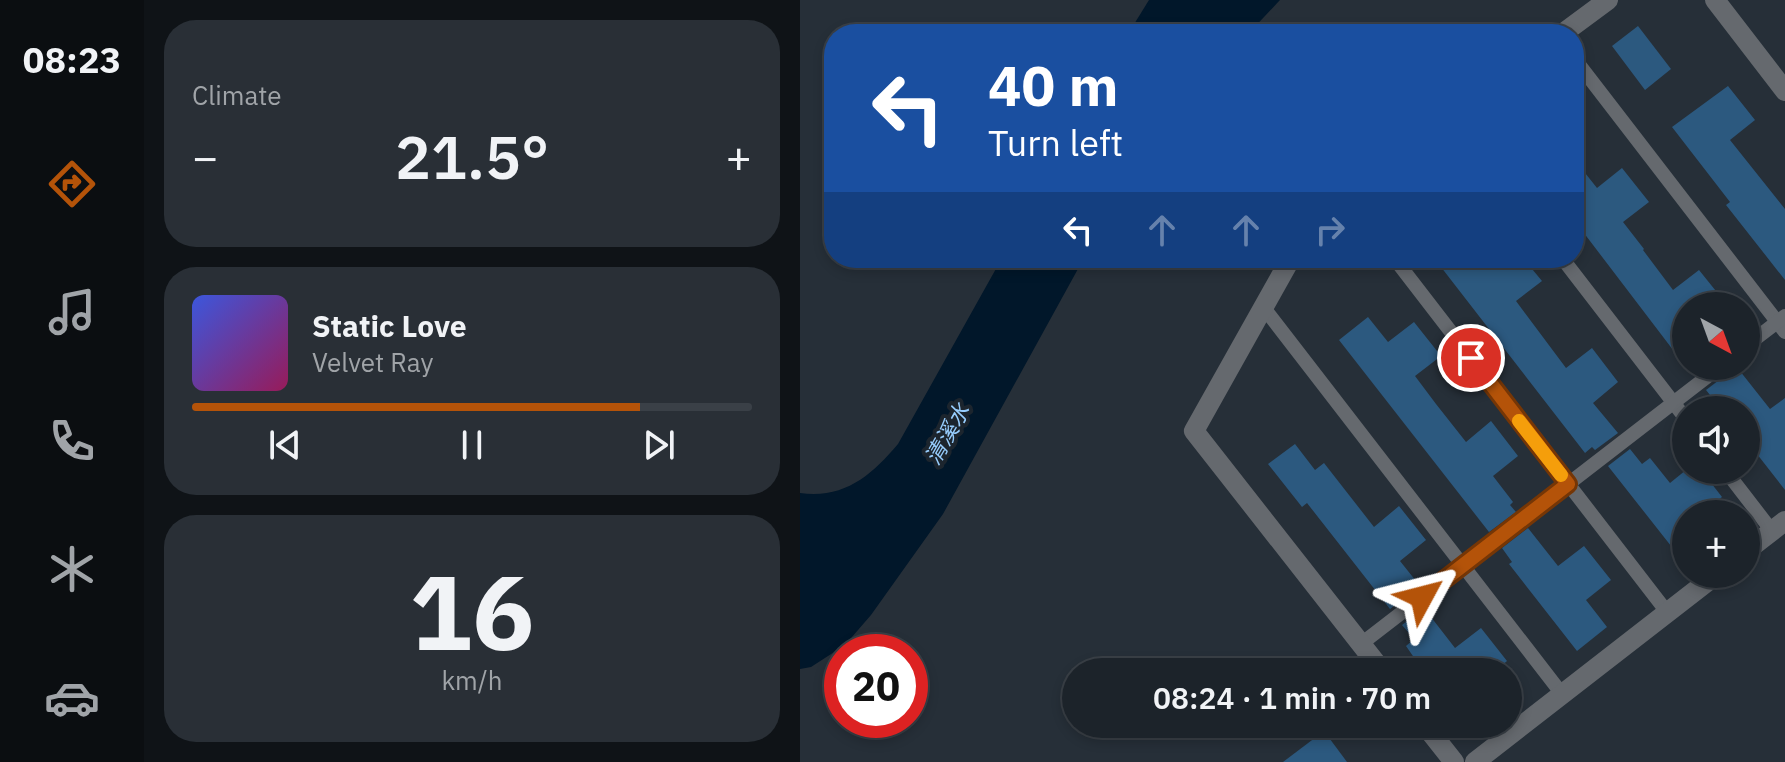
<!DOCTYPE html>
<meta charset="utf-8">
<style>
:root{--surface:#1c232a;--page:#292f36;--text:#f1f3f6;--muted:#a0a4a8;--line:#3a4047;--accent:#b45309}
body{margin:0;font-family:"IBM Plex Sans","Noto Sans SC",sans-serif;background:var(--page);color:var(--text);height:100vh;display:flex;flex-direction:column;font-size:30px;white-space:nowrap}
*{box-sizing:border-box;margin:0}
p{font-size:26px;color:var(--muted)}
.icon{flex:none;width:44px;height:44px;fill:none;stroke:currentColor;stroke-width:2;stroke-linecap:round;stroke-linejoin:round}
.map{position:relative;flex:1;overflow:hidden}
.details{display:flex;flex-direction:column;gap:20px;padding:20px;background:#0f1317;width:656px}
.details>*{flex:none}
.hud{position:absolute;left:24px;top:24px;width:760px;height:244px;border-radius:32px;box-shadow:0 4px 12px #0003,0 0 0 2px var(--line);background:#1a4fa0;color:#fff;overflow:hidden}
.needle{width:52px;rotate:139deg}
.fabs{position:absolute;left:872px;top:292px;display:grid;gap:16px}
.fabs a{display:grid;place-items:center;width:88px;height:88px;border-radius:50%;background:var(--surface);box-shadow:0 4px 12px #0003,0 0 0 2px var(--line);font-size:40px}
.speed{position:absolute;left:24px;top:634px;display:flex;gap:16px;font-size:40px;font-weight:700;text-align:center}
.speed>*{display:grid;place-content:center;width:104px;height:104px;border-radius:50%;background:var(--surface);box-shadow:0 4px 12px #0003,0 0 0 2px var(--line);line-height:1}
.speed .limit{border:12px solid #d22;background:#fff;color:#111}
.pin{position:absolute;display:grid;place-items:center;width:68px;height:68px;color:#fff;margin:-34px;border:4px solid #fff;border-radius:50%;box-shadow:0 2px 8px #0007}
.me{position:absolute;width:88px;margin:-44px;rotate:52deg;stroke-linejoin:round;filter:drop-shadow(0 0 6px #0008)}
.turn{display:flex;align-items:center;gap:28px;height:168px;padding:0 32px;font-size:36px}
.turn .icon{width:104px;height:104px;stroke-width:2.5}
.turn b{display:block;font-size:56px;line-height:68px}
.lanes{display:flex;align-items:center;height:76px;padding:0 32px;background:#0003;justify-content:center;gap:40px;direction:ltr}
.lanes .off{opacity:.35}
.big{font-size:60px;font-weight:600;line-height:1.1}
.details .card{flex:1;display:flex;flex-direction:column;justify-content:center;gap:12px;min-width:0;padding:0 28px;border-radius:32px;background:var(--page)}
.details .dial{align-items:center;gap:0}
.dial b{font-size:104px;line-height:1}
.song{display:flex;align-items:center;gap:24px}
.cover{width:96px;height:96px;border-radius:12px;background:linear-gradient(135deg,hsl(230 70% 55%),hsl(330 70% 35%))}
.played{height:8px;border-radius:4px;background:linear-gradient(90deg,var(--accent) 80%,var(--line) 80%)}
.keys{display:flex;justify-content:space-around;direction:ltr}
.heat{display:flex;justify-content:space-between;align-items:center;font-size:44px;direction:ltr}
.trip{position:absolute;left:262px;top:658px;width:460px;height:80px;border-radius:40px;background:var(--surface);box-shadow:0 4px 12px #0003,0 0 0 2px var(--line);font-weight:600;line-height:80px;text-align:center}
main{display:flex;flex:1;min-height:0}
.menu{display:flex;flex-direction:column;width:144px;justify-content:space-around;align-items:center;background:#0b0e11;color:var(--muted)}
.menu .icon{width:56px;height:56px}
.menu .current{color:var(--accent)}
.menu b{font-size:36px;color:var(--text)}
.map>svg:first-child{display:block}
.water{fill:#01172a}
.building{fill:#2c597f}
.lines{fill:none;stroke-linecap:round;stroke-linejoin:round}
.service{stroke:#65696e;stroke-width:14}
.minor{stroke:#65696e;stroke-width:20}
.route-casing{stroke:#753606;stroke-width:20}
.route{stroke:#b45309;stroke-width:14}
.slow{stroke:#f59e0b;stroke-width:14}
.labels{text-anchor:middle;stroke-width:8;stroke-linejoin:round;paint-order:stroke}
.water-label{font-size:22px;font-style:italic;fill:#97cdfd;stroke:#1c252e}
</style>
<main>
<nav class="menu">
<b>08:23</b>
<svg class="icon current" aria-label="directions" viewBox="0 0 24 24"><path d="M12 3l9 9-9 9-9-9zM9 14v-3h6M13 9l2 2-2 2"/></svg>
<svg class="icon" aria-label="music" viewBox="0 0 24 24"><path d="M9 18V5l10-2v13"/><circle cx="6" cy="18" r="3"/><circle cx="16" cy="16" r="3"/></svg>
<svg class="icon" aria-label="phone" viewBox="0 0 24 24"><path d="M5 4h4l2 5-3 2q2 4 5 5l2-3 5 2v4C11 20 4 13 5 4z"/></svg>
<svg class="icon" aria-label="climate" viewBox="0 0 24 24"><path d="M12 3v18M4 7l16 10M4 17L20 7"/></svg>
<svg class="icon" aria-label="car" viewBox="0 0 24 24"><path d="M5 17H2v-5l4-1 3-4h7l3 4 3 1v5h-3M9 17h6M6 11h13"/><circle cx="7" cy="17" r="2"/><circle cx="17" cy="17" r="2"/></svg>
</nav>
<section class="details">
<div class="card"><p>Climate</p>
<div class="heat"><a>−</a><b class="big">21.5°</b><a>+</a></div>
</div>
<div class="card">
<div class="song"><i class="cover"></i><div><b>Static Love</b><p>Velvet Ray</p></div></div>
<div class="played"></div>
<div class="keys"><svg class="icon" aria-label="previous" viewBox="0 0 24 24"><path d="M18 5L8 12l10 7zM5 5v14"/></svg><svg class="icon" aria-label="pause" viewBox="0 0 24 24"><path d="M8 5v14M16 5v14"/></svg><svg class="icon" aria-label="next" viewBox="0 0 24 24"><path d="M6 5l10 7-10 7zM19 5v14"/></svg></div>
</div>
<div class="card dial"><b>16</b><p>km/h</p></div>
</section>
<div class="map">
<svg width="985" height="762" viewBox="0 0 985 762">
<rect width="100%" height="100%" fill="#262f38"/>
<g class="water">
<polygon points="349,0 480,0 448,34 328,34"/>
<path d="M202 258H284L143 514 71 615 45 645 11 667 0 669V493C44 499 71 476 98 444Z"/>
</g>
<g class="building">
<polygon points="838,26 871,69 845,90 812,46"/>
<polygon points="928,86 955,120 930,140 985,209 985,280 926,205 930,202 872,127"/>
<polygon points="774,159 797,188 822,168 849,202 823,222 844,249 843,250 873,290 899,270 928,306 886,306 886,367 774,220"/>
<polygon points="634,258 723,258 742,281 716,301 766,368 792,348 818,382 793,403 818,433 795,450 792,447 785,453"/>
<polygon points="568,317 588,342 614,322 641,356 615,376 636,404 666,442 691,421 718,456 693,476 713,502 710,505 716,512 689,532 539,340"/>
<polygon points="931,366 936,366 970,409 985,398 985,490 946,440 946,410 922,410 906,390 927,374"/>
<polygon points="495,444 515,470 524,463 574,527 599,506 626,540 600,561 620,586 590,609 507,503 502,507 468,464"/>
<polygon points="830,449 842,464 850,458 870,483 886,470 901,470 922,497 901,514 886,514 886,565 808,466"/>
<polygon points="728,528 758,566 784,546 811,580 786,600 807,627 777,651 709,564 712,562 702,548"/>
<polygon points="624,608 655,648 681,628 707,661 694,672 624,672 606,646 614,639 602,625"/>
<polygon points="524,731 547,762 483,762"/>
</g>
<g class="lines">
<g class="service">
<polyline points="774,58 985,332"/>
<polyline points="594,258 867,612"/>
<polyline points="762,258 886,419"/>
<polyline points="464,308 762,694"/>
<polyline points="946,346 985,316"/>
<polyline points="925,470 972,531"/>
<polyline points="561,644 921,366"/>
</g>
<g class="minor">
<polyline points="915,0 985,91"/>
<polyline points="762,34 808,0"/>
<polyline points="491,258 394,431 583,672"/>
<polyline points="946,551 985,521"/>
<polyline points="624,724 654,762"/>
<polyline points="675,762 917,574"/>
</g>
</g>
<g class="lines">
<defs>
<polyline id="route" points="622,597 768,484 671,358"/>
</defs>
<use href="#route" class="route-casing"/>
<use href="#route" class="route"/>
<polyline class="slow" points="719,421 761,475"/>
</g>
<g class="labels">
<g class="water-label">
<text transform="translate(147 434) rotate(-60)" y="8">清溪水</text>
</g>
</g>
</svg>
<div class="fabs">
<a><svg class="needle" viewBox="-14 -14 28 28"><path d="M0-13l5 13h-10z" fill="#e53935"/><path d="M0 13l5-13h-10z" fill="#a0a4a8"/></svg></a>
<a><svg class="icon" aria-label="sound" viewBox="0 0 24 24"><path d="M4 9h4l5-4v14l-5-4H4zM17 9q2 3 0 6"/></svg></a>
<a>+</a>
</div>
<div class="speed"><div class="limit">20</div></div>
<div class="pin" style="left:671px;top:358px;background:#d93025"><svg class="icon" aria-label="arrive" viewBox="0 0 24 24"><path d="M6 21V4h12l-3 4 3 4H6"/></svg></div>
<svg class="me" style="left:622px;top:597px" viewBox="-20 -20 40 40"><path d="M0-17L14 15 0 8-14 15z" fill="#b45309" stroke="#fff" stroke-width="4"/></svg>
<div class="trip">08:24 · 1 min · 70 m</div>
<div class="hud">
<div class="turn"><svg class="icon" aria-label="left" viewBox="0 0 24 24"><path d="M17 20v-9H6M10 6l-5 5 5 5"/></svg><div><b>40 m</b>Turn left</div></div>
<div class="lanes"><svg class="icon" aria-label="left" viewBox="0 0 24 24"><path d="M17 20v-9H6M10 6l-5 5 5 5"/></svg><svg class="icon off" aria-label="ahead" viewBox="0 0 24 24"><path d="M12 20V5M6 11l6-6 6 6"/></svg><svg class="icon off" aria-label="ahead" viewBox="0 0 24 24"><path d="M12 20V5M6 11l6-6 6 6"/></svg><svg class="icon off" aria-label="right" viewBox="0 0 24 24"><path d="M7 20v-9h11M14 6l5 5-5 5"/></svg></div>
</div>
</div>
</main>
